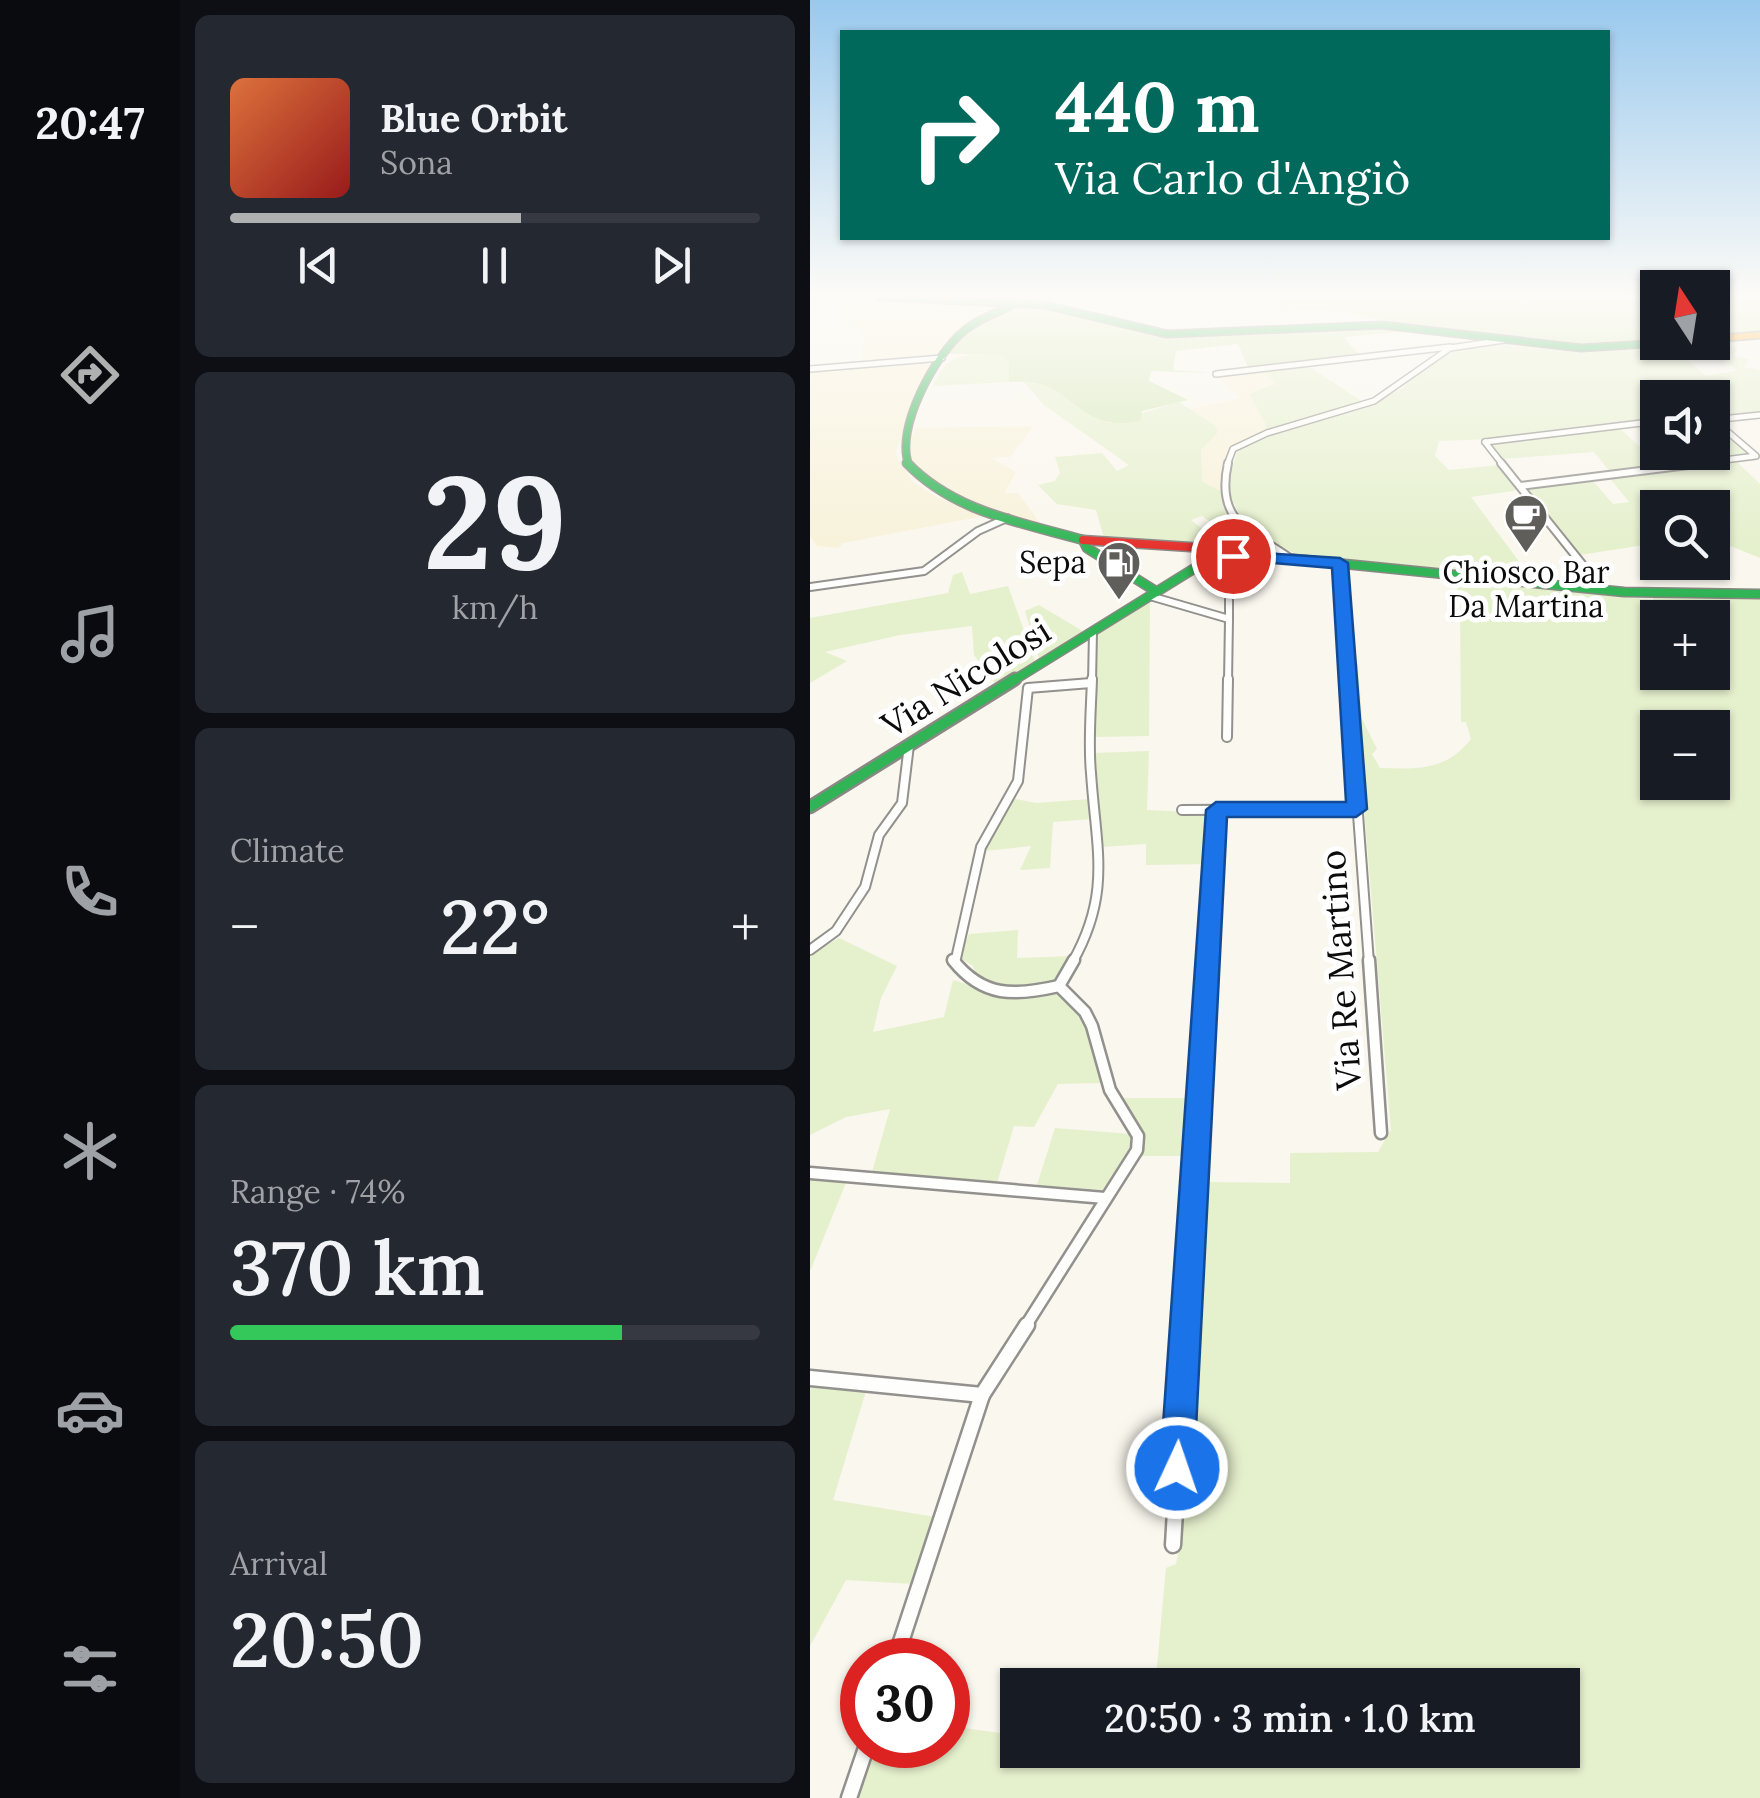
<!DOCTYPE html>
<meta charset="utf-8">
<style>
:root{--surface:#171b24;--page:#242831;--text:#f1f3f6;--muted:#9ea1a6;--line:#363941;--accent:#afb0b0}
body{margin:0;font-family:Lora,serif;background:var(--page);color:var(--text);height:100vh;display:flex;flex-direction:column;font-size:38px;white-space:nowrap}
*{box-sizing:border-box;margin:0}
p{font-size:32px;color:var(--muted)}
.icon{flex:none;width:55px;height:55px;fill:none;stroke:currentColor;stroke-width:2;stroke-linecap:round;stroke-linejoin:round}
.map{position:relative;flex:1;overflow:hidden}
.panel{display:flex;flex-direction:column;gap:15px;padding:15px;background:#0d0f14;width:630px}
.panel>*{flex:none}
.guide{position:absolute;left:30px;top:30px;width:770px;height:210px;border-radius:0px;box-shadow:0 2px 8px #0004;background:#00695c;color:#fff;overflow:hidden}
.needle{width:65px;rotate:348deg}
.fabs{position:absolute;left:830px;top:270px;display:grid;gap:20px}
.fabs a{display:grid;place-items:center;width:90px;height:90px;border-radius:0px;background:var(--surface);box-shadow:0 2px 8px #0004;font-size:50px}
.speed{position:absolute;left:30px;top:1638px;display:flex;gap:20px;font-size:50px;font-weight:700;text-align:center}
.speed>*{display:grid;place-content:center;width:130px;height:130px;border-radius:50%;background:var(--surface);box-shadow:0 2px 8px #0004;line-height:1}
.speed .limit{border:15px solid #d22;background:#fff;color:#111}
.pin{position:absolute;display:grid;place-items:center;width:85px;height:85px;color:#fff;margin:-42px;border:5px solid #fff;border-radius:50%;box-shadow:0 2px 10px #0007}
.me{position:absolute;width:110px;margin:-55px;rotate:3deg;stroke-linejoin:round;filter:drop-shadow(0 0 8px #0008)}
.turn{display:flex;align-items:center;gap:35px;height:210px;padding:0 50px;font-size:45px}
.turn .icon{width:130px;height:130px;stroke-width:2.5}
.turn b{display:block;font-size:70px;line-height:85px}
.big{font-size:75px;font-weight:600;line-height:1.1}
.panel .card{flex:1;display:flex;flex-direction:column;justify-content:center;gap:15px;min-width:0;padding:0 35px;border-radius:15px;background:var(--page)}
.panel .dial{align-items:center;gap:0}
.dial b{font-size:130px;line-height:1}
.song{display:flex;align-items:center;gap:30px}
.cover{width:120px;height:120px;border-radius:15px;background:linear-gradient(135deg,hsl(20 70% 55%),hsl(0 70% 35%))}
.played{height:10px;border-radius:5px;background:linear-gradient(90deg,var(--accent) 55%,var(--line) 55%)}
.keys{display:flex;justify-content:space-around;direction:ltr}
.heat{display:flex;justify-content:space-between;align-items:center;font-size:55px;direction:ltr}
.charge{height:15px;border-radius:8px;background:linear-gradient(90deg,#34c759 74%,var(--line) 0)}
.trip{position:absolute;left:190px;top:1668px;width:580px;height:100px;border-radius:0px;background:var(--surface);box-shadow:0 2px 8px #0004;font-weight:600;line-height:100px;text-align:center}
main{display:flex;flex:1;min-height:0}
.dock{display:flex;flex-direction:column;width:180px;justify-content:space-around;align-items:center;background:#090b0e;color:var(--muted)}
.dock .icon{width:70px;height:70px}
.dock .active{color:var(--accent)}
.dock b{font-size:45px;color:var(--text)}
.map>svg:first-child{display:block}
.farmland{fill:#f8f2da}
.green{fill:#e5f0cd;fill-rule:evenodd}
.forest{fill:#d6e8ba}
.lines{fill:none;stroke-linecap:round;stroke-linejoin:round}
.street-far4-casing{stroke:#93918d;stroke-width:8}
.street-far3-casing{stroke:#93918d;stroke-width:10}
.street-far2-casing{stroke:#93918d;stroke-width:12}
.street-far1-casing{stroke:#93918d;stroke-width:15}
.street-casing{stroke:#93918d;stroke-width:19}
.fast-far2-casing{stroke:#898884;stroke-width:9}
.fast-far1-casing{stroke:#898884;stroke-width:11}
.fast-casing{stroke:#898884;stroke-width:15}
.slow-casing{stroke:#898884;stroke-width:9}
.jam-casing{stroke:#898884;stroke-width:11}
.street-far4{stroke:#fefefc;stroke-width:5}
.street-far3{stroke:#fefefc;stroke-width:6}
.street-far2{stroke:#fefefc;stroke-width:8}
.street-far1{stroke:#fefefc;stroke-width:10}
.street{stroke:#fefefc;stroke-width:14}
.fast-far2{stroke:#30b455;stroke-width:6}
.fast-far1{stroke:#30b455;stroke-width:8}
.fast{stroke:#30b455;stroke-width:10}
.slow{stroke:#ff9f0a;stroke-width:6}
.jam{stroke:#e5322d;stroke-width:8}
.route{fill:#1a73e8;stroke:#114b97;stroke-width:2.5}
.labels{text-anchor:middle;stroke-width:10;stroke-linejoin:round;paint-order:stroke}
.far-poi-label{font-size:30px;fill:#0b0b0b;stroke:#fff;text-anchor:end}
.street-label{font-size:35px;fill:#0b0b0b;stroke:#fff}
</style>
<main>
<nav class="dock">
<b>20:47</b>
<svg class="icon active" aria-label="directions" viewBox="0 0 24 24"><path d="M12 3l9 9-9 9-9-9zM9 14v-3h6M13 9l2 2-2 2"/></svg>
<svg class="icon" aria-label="music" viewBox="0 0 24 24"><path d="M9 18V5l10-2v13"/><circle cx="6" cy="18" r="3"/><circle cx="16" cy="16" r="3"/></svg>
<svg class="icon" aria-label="phone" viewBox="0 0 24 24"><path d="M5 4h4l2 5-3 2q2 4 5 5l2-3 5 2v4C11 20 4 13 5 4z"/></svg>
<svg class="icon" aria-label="climate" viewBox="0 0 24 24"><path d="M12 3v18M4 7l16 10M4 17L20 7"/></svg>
<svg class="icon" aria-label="car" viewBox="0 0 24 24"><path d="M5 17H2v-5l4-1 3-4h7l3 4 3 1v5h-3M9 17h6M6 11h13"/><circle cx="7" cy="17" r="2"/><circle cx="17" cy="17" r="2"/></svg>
<svg class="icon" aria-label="filters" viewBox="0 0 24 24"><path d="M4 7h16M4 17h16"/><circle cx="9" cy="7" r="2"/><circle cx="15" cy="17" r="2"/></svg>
</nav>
<section class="panel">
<div class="card">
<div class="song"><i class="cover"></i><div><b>Blue Orbit</b><p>Sona</p></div></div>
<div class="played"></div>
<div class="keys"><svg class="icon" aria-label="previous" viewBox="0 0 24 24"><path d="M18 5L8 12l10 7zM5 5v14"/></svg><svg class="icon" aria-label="pause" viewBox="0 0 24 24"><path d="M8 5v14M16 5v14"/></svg><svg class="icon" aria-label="next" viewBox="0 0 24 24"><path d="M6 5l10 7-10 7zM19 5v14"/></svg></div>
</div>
<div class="card dial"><b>29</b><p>km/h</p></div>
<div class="card"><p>Climate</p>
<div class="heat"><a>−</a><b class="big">22°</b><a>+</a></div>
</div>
<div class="card"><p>Range · 74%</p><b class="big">370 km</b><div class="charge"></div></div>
<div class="card"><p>Arrival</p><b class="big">20:50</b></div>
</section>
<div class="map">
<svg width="950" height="1798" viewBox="0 0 950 1798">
<rect width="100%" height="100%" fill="#faf7ee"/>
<g class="farmland">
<polygon points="36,297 175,302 190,307 137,344 128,358 51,362 54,338 50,328 23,321"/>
<polygon points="127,360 85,453 102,481 126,497 179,515 33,543 28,548 7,546 0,536 0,370"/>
<polygon points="453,370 467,383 439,394 455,422 456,433 421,447 411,479 412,492 392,481 391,450 403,434 401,426 377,410 430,398 406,376"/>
<polygon points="224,426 200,457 181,458 206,472 194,494 208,493 232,526 126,488 111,476 116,473 109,474 98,452 105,428"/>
</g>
<g class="green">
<polygon points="698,341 779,350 863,345 895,376 927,371 904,350 910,349 903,341 927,348 923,356 939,359 934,367 950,370 950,413 903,419 902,398 848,398 847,419 684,439 629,441 625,456 639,470 690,465 710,490 661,497 723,580 487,555 435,526 416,487 428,449 496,421 568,401 593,388 614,364 646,347"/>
<path d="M192 355 199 362V382L123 386C140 349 155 356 192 355Z"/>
<polygon points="495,364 556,404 456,433 455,422 439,394 466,383 453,370"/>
<path d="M213 381 249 388 269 408 300 423 369 402 404 425 408 432 391 450 392 481 412 492 421 507 418 515 431 529 402 523 392 516 381 520 394 530C416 523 450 536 465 552L294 538 286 510 247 504 228 485 245 481 250 473 245 457 292 453 307 471 319 465 234 405Z"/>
<polygon points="847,422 848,452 902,452 903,422 941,453 801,473 784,452 692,459 680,445 808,427 829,446 843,445 824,425"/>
<polygon points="925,460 950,484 950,558 903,539 902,508 848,508 847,543 770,555 713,488 781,479 803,504 819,502 798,476"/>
<polygon points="152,572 160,594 198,586 226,664 188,687 164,655 162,626 90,635 15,652 37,661 0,683 0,618 138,593 143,575"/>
<path d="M646 579 843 600V595L950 597V1798H48L66 1745H138V1726L197 1734 207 1691 208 1750H752V1685H209L212 1673 346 1677 356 1568 366 1564 372 1534 390 1182 480 1183V1153L568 1152 581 1130 542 665 548 664 552 719 567 749 562 754 570 768C608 769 636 771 661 739L656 722H651L650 606 657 605 655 600 649 599ZM848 618H902V672H848ZM848 728H902V782H848Z"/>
<polygon points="340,599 339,736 284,737 286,634"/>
<polygon points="229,605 276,633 230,662 215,611"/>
<polygon points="339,751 337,810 402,813 397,831 401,832 399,864 336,865 336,844 292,847 285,753"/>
<polygon points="201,798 226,803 280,799 281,819 243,822 240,868 210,870 221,846 174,851"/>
<polygon points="208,930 207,958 265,956 243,982 198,993 166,977 163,966 149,957 159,934"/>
<polygon points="29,938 87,966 71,998 63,1032 134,1017 143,980 201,998 246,992 275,1018 293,1083 248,1084 224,1127 204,1126 187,1183 62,1172 80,1109 36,1117 0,1135 0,954"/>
<polygon points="310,1098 384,1098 379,1156 329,1156 332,1135"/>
<polygon points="245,1128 321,1134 323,1142 293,1190 227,1185"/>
<polygon points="0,1177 37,1180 1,1269 0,1269"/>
<polygon points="0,1387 56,1391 23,1500 125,1517 103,1584 36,1580 0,1646"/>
</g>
<g class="forest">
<path d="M471 297H847L848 342C767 350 684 339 603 326 555 318 517 303 468 313Z"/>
<polygon points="903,297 950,297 950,334 903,338"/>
<path d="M223 305 359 336 554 326 611 330 534 337 549 355 438 368 428 344 366 351 363 370 404 373 341 371 339 381 378 400 332 411 331 421C322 422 308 425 299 422 255 411 258 378 199 382V363L192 355 139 354C150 324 194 308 223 305Z"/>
</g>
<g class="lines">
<defs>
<g id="street-far4">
<polyline points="0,369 132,358"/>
<polyline points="406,374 640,347"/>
<polyline points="902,420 950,415"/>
<polyline points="675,442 693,465"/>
<polyline points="675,442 848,421"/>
<polyline points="417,465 423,449 457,433 564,401 640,348 694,340"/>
<polyline points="874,465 946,456 904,420"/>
</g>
<g id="street-far3">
<path d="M418 463C405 522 440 530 480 558"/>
<polyline points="691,463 793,590"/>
<polyline points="710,486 894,463"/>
<polyline points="530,563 539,682"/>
<polyline points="419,581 419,619"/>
<polyline points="0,587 114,571 168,531 197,518"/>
<polyline points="340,596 419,619 418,682"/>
<polyline points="282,682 283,632"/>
</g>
<g id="street-far2">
<polyline points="538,679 559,963"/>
<polyline points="417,737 418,679"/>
<polyline points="372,810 546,809"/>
<polyline points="0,950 26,931 55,887 69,835 92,803 99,745"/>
<polyline points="145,963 171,847 208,781 218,688 281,683"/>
<path d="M262 963C302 893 286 849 281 773 278 743 281 710 282 679"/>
<polyline points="398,963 407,810"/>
</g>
<g id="street-far1">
<path d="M143 960C173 998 205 996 249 986"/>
<polyline points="559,960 571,1133"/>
<polyline points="0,1173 295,1198"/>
<polyline points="215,1327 327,1150 328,1136 300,1090 282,1026 275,1012 249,986 264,960"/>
<polyline points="376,1327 398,960"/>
</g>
<g id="street">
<polyline points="0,1378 172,1395"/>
<polyline points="363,1545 376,1325"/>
<polyline points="85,1660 172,1395 217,1325"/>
<polyline points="39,1798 57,1745"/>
</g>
<g id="fast-far2">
<polyline points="69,297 235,305 357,334 572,325 771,348 870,342"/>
<path d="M99 465C84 429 126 353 155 330 170 318 188 312 205 304"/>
</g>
<g id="fast-far1">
<path d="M97 463C144 512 210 522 273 540L277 548 347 592"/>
<polyline points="201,682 393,563 446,555 814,592 950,594"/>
</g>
<polyline id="fast" points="0,807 205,679"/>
<polyline id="slow" points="902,339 950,335"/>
<polyline id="jam" points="273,540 426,550"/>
</defs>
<use href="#street-far4" class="street-far4-casing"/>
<use href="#street-far3" class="street-far3-casing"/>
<use href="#street-far2" class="street-far2-casing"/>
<use href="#street-far1" class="street-far1-casing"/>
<use href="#street" class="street-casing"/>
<use href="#fast-far2" class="fast-far2-casing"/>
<use href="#fast-far1" class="fast-far1-casing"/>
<use href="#fast" class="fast-casing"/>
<use href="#slow" class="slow-casing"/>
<use href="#jam" class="jam-casing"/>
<use href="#street-far4" class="street-far4"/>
<use href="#street-far3" class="street-far3"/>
<use href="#street-far2" class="street-far2"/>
<use href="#street-far1" class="street-far1"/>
<use href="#street" class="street"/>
<use href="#fast-far2" class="fast-far2"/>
<use href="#fast-far1" class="fast-far1"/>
<use href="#fast" class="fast"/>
<use href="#slow" class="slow"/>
<use href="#jam" class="jam"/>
</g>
<linearGradient id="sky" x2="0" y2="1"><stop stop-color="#99c9ee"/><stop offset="0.54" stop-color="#fdfbf7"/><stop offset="1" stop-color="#fdfbf7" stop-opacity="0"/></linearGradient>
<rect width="950" height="548" fill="url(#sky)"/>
<polygon class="route" points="423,551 530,558 538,563 557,809 546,817 417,817 384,1468 379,1479 367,1484 355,1479 350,1468 396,810 406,802 536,802 522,568 417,559 415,556"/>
<defs>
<symbol id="cafe-pin" viewBox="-11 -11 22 30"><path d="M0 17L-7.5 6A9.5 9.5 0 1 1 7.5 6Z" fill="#5f5e5a" stroke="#fff"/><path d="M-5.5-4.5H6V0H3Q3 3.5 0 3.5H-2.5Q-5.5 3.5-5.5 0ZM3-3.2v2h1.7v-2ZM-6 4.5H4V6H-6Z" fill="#fff"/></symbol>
<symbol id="fuel-pin" viewBox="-11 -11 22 30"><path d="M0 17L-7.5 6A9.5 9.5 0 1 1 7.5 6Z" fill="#5f5e5a" stroke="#fff"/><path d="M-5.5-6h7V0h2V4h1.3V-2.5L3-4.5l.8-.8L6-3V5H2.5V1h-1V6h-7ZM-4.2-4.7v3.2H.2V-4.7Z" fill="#fff"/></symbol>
</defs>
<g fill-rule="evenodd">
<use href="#cafe-pin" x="691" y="491" width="50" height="68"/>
<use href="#fuel-pin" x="284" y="538" width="50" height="68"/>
</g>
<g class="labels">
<g class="far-poi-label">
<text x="276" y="573">Sepa</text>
<text x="716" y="583" text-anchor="middle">Chiosco Bar<tspan x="716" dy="34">Da Martina</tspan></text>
</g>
<g class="street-label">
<text transform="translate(156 678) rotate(-32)" y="12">Via Nicolosi</text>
<text transform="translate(531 970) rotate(-94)" y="12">Via Re Martino</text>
</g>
</g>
</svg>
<div class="fabs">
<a><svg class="needle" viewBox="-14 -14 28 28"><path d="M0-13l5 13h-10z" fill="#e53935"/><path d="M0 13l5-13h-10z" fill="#9ea1a6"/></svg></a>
<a><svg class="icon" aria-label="sound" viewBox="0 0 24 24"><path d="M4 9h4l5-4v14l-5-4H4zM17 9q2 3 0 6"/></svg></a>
<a><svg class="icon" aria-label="search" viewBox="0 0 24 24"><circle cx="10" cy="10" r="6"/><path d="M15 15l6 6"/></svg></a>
<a>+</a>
<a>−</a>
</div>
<div class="speed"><div class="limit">30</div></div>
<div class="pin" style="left:423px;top:556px;background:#d93025"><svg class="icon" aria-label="arrive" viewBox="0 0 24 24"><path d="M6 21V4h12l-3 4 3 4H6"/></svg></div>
<svg class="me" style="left:367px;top:1468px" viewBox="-20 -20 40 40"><circle r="17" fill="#1a73e8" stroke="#fff" stroke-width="3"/><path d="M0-11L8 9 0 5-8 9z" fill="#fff"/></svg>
<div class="trip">20:50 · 3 min · 1.0 km</div>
<div class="guide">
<div class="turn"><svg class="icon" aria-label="right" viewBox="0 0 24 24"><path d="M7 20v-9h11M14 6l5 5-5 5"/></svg><div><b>440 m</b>Via Carlo d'Angiò</div></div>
</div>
</div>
</main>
